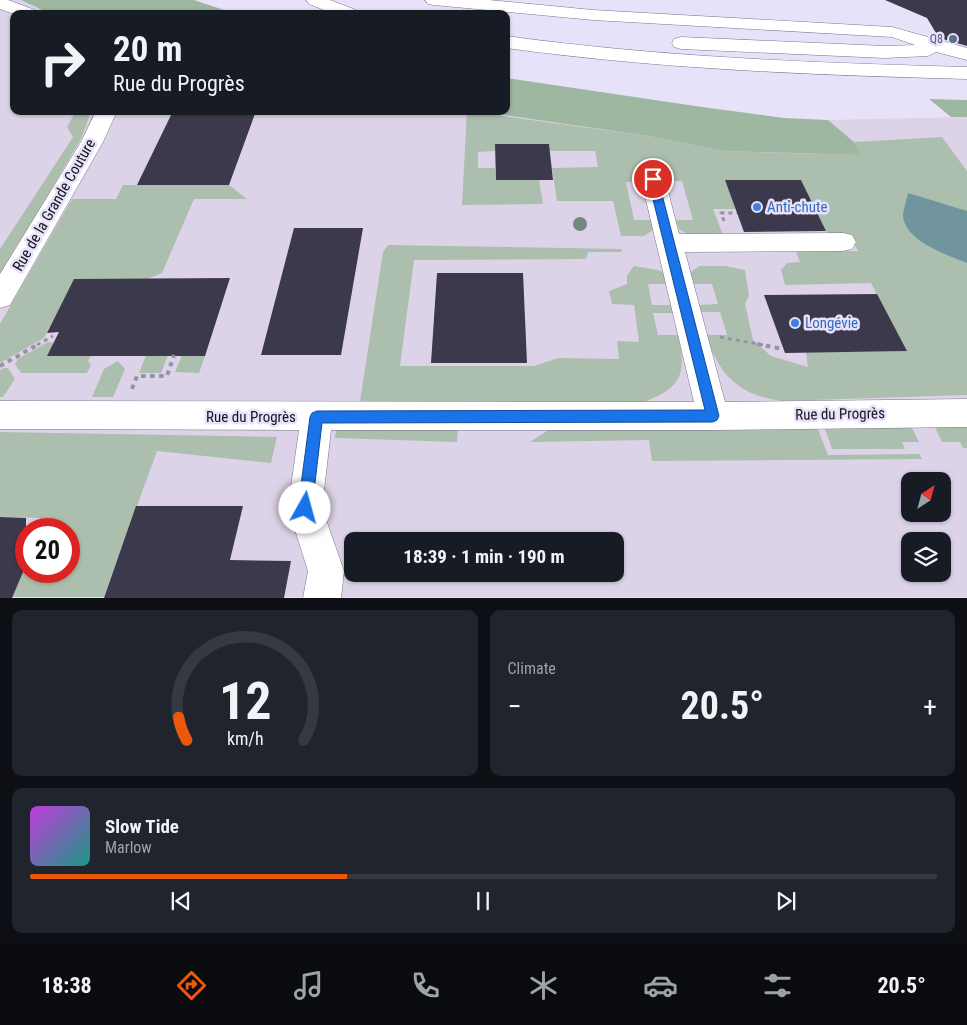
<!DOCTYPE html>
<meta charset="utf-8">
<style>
:root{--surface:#171b24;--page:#20242c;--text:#f1f3f6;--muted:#9ea1a6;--line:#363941;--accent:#ea580c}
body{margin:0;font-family:"Roboto Condensed",sans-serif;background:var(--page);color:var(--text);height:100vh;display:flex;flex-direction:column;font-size:19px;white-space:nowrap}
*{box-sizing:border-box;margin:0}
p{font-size:16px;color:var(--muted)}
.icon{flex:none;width:28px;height:28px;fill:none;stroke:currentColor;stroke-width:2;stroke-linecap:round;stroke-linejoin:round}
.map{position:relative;height:598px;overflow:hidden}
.details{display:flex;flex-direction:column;gap:12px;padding:12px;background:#0d0f14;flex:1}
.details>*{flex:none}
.guide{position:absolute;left:10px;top:10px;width:500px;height:105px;border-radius:10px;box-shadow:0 1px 4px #0004;background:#171b24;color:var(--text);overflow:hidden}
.needle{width:32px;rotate:36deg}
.fabs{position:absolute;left:901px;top:472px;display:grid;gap:10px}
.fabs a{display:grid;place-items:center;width:50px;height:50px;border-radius:10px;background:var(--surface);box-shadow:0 1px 4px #0004;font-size:25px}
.speed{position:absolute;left:15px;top:518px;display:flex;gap:10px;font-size:25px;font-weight:700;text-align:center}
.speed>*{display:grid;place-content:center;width:65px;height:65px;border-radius:50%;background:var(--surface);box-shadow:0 1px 4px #0004;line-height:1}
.speed .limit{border:8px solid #d22;background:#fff;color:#111}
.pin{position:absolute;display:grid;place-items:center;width:42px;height:42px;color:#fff;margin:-21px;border:2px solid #fff;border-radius:50%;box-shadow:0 1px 5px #0007}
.me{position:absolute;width:55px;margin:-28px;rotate:7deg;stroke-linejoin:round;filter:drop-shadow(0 0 4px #0008)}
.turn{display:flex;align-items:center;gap:18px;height:105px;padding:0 20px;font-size:22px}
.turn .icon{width:65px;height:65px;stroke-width:2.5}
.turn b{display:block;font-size:35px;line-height:42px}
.big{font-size:38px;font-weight:700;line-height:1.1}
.details .widget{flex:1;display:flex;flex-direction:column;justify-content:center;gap:8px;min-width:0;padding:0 18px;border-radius:10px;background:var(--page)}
.details .dial{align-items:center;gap:0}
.dial svg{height:130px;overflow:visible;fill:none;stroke:var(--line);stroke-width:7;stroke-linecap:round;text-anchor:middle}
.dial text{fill:var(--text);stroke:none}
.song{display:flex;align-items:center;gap:15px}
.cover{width:60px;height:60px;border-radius:8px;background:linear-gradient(135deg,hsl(290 70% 55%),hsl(170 70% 35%))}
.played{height:5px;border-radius:2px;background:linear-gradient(90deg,var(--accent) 35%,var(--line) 35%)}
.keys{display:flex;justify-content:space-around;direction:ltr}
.heat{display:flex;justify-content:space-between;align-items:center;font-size:28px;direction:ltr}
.details .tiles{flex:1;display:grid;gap:12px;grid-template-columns:1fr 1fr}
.widget:last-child{grid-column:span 2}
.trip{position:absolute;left:344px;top:532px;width:280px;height:50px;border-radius:10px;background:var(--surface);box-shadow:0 1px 4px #0004;font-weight:700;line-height:50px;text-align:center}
.tab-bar{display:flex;height:80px;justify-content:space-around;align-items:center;background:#090b0e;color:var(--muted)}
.tab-bar .icon{width:35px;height:35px}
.tab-bar .active{color:var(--accent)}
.tab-bar b{font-size:22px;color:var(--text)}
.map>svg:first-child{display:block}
.industrial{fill:#ddd3e8;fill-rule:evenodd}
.green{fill:#acbfae}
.forest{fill:#9eb7a1}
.water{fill:#70959e}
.building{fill:#3d394c}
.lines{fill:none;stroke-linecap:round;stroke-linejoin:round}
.minor-casing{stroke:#787389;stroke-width:1}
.path-far1{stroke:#9793a6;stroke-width:3;stroke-dasharray:4 4;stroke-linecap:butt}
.path{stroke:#9793a6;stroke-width:4;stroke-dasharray:4.5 4.5;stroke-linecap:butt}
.minor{fill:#fff;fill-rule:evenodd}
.tree{fill:#728780}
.route{fill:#1a73e8;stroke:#114b97}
.service-dot{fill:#5c6f8a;stroke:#e7e2fa;stroke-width:2}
.shop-dot{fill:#3f7fe0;stroke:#e7e2fa;stroke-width:2}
.labels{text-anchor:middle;stroke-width:5;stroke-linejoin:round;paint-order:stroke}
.far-service-label{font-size:12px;fill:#4e5e75;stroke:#e7e2fa;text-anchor:end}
.street-label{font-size:15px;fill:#16141d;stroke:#e7e2fa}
.shop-label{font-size:15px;fill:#366cbe;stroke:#e7e2fa;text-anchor:start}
</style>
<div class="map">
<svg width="967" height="598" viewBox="0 0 967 598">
<rect width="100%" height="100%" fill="#e7e2fa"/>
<path class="industrial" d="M0 0H21L51 14H14V111H478L854 142 828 120 967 117V597H0ZM910 481H942V514H910ZM26 529H69V571H26ZM352 541H615V574H352ZM910 541H942V574H910Z"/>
<g class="green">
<polygon points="76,111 91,111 82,137 0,277 0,249 73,137 67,127"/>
<path d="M467 111 648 136 724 151 859 155 854 142 942 137 967 171V395L783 401C741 396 718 376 707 335H727L720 312H701L699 305 718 304 712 284H693L690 273 699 266H725L745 270 749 296 745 304 753 340 771 356 808 367 806 352 906 351 871 283 785 285 781 270 787 263 800 262 796 252 858 251 849 235H828L801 180H725L736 209H713L723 235 691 236 679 229 676 220H693L682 181H665L663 176H641L642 181 626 182 634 220H651L653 230 644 236H621L613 201H557L552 168 598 167 595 151H550L549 144H495V151L478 152V168H495L496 180H539L543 204 462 205Z"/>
<polygon points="123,185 229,185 247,199 194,199 162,273 147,279 75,279 44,338 0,363 0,324 72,199 116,199"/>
<path d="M388 245 622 249 621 252H588L586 259 414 260 400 366H534L558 358 619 359 617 341 639 342 634 305 612 304 609 291 627 284V275L634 266 658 270 665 273 666 284H648L652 305H671L673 313H653L658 335H678C687 373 682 388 644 402L360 401 383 252Z"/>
<polygon points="48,342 54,343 47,356 91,356 88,361 91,365 87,373 21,373 15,364 18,359"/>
<polygon points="146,355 168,355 161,373 139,373"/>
<polygon points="182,355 205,356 199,373 175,372"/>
<polygon points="118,361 125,369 113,397 92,397 104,369"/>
<polygon points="4,368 8,368 15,379 3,397 0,397 0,370"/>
<polygon points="934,425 967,425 967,448 963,448 960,442 942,442"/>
<polygon points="824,426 911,426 919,442 902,442 905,449 832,449"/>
<polygon points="817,427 828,455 919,454 922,459 652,461 649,440 530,442 550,429"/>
<polygon points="458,429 457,442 335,438 336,430"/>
<polygon points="0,432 277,437 271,463 157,451 104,597 12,597 26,565 26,571 69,571 69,529 43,529 47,518 0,517"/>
</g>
<g class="forest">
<polygon points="21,0 194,0 236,14 51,14"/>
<polygon points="506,78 702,107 784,118 828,120 854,142 860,155 724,151 648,136 478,111 506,111"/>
<polygon points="929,99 967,100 967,117 951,117"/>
</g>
<path class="water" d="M908 193 967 211V263C947 255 905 241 903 216 903 209 907 200 908 193Z"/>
<g class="building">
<polygon points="885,0 967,0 967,46 939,38 927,18"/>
<polygon points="173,111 256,111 229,185 137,185"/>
<polygon points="495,144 549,144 553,180 496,180"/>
<polygon points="725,180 801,180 826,231 744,232"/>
<polygon points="294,228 363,228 341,355 261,355"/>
<polygon points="437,273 523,273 527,363 431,363"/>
<polygon points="230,278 205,356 47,356 59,332 47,333 74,279"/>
<polygon points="877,294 907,351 785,353 764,295"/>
<polygon points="136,506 243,506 230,560 291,561 284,598 104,598"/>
<polygon points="0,517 26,518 26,565 12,598 0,598"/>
</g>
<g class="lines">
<defs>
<g id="minor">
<polygon points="0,0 8,0 35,10 38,14 14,14 0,9"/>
<polygon points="306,0 330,0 356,10 359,14 334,14 309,4"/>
<polygon points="425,0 489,0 593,10 892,27 967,48 967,60 936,52 928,56 885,58 681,49 674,47 672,43 674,39 681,37 885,46 915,45 892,37 593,20 434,5 428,4"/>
<path d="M506 36C659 57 813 63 967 67V79C813 75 659 69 506 48Z"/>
<polygon points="96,111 117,111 103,142 10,305 0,308 0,274 81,142"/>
<polygon points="653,171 661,173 665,179 679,234 843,233 852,235 856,242 852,249 843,251 685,252 725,402 967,399 967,427 713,430 331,430 322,508 344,571 341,598 303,598 308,571 288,508 299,430 0,429 0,401 694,402 641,179 645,173"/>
</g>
</defs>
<use href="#minor" class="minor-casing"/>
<g class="path-far1">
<polyline points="724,221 721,213 737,213"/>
<polyline points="720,337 763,345"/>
<polyline points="37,345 53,336"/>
</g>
<g class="path">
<polyline points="757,344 783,349"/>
<polyline points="0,366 39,344"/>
<polyline points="132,389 137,376 167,376 174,355"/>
</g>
<use href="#minor" class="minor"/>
</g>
<circle class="tree" cx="580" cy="224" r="7"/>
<polygon class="route" points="653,176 658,179 719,416 717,420 713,422 322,423 312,508 310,513 305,515 300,513 298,508 310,417 312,413 317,411 705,410 648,179"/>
<circle class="service-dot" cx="953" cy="39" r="5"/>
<g class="shop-dot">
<circle cx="757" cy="207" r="5"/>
<circle cx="795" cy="323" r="5"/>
</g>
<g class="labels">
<g class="far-service-label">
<text x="943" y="43">Q8</text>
</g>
<g class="street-label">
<text transform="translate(54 205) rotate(-60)" y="5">Rue de la Grande Couture</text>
<text transform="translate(840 414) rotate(-1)" y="5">Rue du Progrès</text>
<text x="251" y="422">Rue du Progrès</text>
</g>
<g class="shop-label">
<text x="767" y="212">Anti-chute</text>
<text x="805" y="328">Longévie</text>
</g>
</g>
</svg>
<div class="fabs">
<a><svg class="needle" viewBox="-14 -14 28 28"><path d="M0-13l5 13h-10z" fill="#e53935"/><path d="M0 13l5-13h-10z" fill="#9ea1a6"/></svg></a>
<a><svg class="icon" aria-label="layers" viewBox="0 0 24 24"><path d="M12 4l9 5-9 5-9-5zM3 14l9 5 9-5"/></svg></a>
</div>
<div class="speed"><div class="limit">20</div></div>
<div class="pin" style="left:653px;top:179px;background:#d93025"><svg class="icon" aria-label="arrive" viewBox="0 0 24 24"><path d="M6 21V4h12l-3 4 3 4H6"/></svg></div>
<svg class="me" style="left:305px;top:508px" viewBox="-20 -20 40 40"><circle r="19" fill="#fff"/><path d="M0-13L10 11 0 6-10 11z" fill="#1a73e8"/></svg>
<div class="trip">18:39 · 1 min · 190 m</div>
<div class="guide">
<div class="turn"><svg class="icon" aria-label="right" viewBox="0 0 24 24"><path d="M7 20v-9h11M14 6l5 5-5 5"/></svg><div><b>20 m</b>Rue du Progrès</div></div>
</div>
</div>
<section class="details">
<div class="tiles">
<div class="widget dial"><svg viewBox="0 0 100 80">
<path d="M14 69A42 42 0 1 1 86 69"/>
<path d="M14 69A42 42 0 0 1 9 55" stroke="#ea580c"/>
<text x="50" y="56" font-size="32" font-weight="700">12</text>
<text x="50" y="72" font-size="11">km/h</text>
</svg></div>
<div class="widget"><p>Climate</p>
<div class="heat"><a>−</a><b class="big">20.5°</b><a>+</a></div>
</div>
<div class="widget">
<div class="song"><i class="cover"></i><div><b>Slow Tide</b><p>Marlow</p></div></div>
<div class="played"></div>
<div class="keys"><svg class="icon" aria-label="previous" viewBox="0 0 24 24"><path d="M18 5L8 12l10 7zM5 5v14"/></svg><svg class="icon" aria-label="pause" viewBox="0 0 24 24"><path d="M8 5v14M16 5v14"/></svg><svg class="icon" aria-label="next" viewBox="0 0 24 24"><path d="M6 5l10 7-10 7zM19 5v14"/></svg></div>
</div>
</div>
</section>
<nav class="tab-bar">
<b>18:38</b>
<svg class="icon active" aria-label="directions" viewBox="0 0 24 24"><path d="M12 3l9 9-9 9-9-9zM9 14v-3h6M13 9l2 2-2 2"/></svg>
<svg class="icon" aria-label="music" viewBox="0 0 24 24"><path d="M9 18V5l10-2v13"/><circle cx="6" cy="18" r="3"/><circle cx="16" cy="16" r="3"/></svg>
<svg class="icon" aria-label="phone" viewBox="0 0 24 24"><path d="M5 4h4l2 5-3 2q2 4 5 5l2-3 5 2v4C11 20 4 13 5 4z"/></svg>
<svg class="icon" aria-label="climate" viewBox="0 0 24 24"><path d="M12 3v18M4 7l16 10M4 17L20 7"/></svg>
<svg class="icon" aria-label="car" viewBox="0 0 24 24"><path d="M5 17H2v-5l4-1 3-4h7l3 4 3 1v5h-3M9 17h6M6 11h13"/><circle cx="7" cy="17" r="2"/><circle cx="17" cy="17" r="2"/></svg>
<svg class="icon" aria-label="filters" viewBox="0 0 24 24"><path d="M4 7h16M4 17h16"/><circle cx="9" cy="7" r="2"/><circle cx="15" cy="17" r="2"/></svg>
<b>20.5°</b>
</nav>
